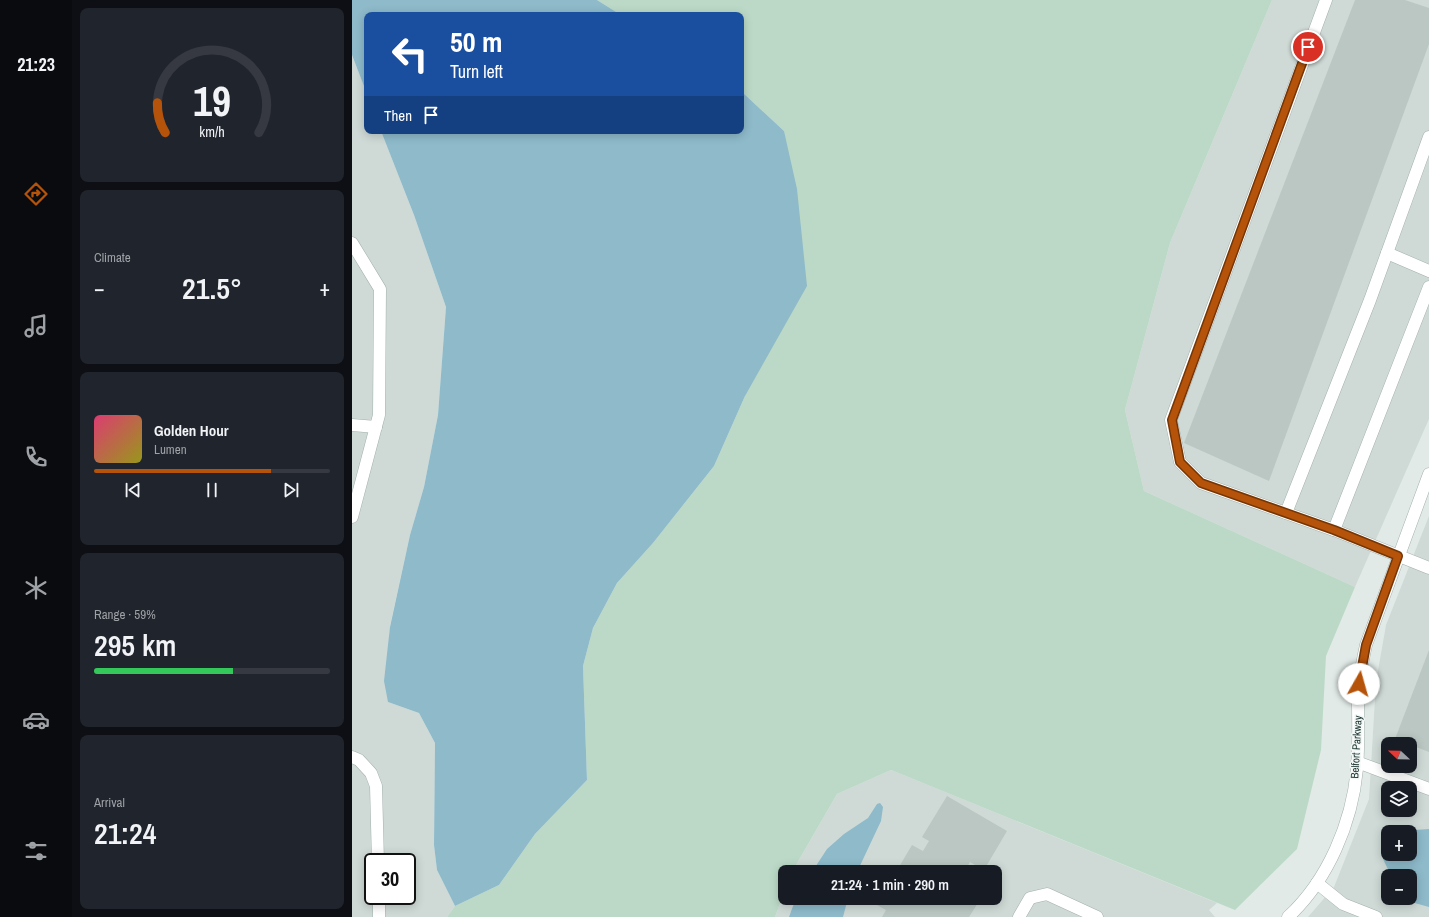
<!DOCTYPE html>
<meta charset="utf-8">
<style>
:root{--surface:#171b24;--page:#20242c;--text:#f1f3f6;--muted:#9ea1a6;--line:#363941;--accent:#b45309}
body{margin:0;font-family:"Archivo Narrow",sans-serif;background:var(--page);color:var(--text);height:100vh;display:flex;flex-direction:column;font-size:15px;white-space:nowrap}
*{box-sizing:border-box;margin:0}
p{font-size:13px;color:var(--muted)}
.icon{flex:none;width:22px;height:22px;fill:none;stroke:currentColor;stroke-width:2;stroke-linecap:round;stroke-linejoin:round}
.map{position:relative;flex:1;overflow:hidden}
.drawer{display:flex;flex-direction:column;gap:8px;padding:8px;background:#0d0f14;width:280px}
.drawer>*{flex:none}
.guide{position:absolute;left:12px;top:12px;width:380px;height:122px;border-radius:8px;box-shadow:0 2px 10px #0003;background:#1a4fa0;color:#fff;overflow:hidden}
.needle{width:26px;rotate:292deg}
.fabs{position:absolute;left:1029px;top:737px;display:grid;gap:8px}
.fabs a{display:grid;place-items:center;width:36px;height:36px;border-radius:8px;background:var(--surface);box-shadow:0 2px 10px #0003;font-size:20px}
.speed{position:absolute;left:12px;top:853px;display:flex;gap:8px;font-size:20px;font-weight:700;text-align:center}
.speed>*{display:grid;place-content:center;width:52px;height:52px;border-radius:50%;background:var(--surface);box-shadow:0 2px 10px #0003;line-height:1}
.speed .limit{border:2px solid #111;border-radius:6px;background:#fff;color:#111}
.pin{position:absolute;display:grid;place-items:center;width:34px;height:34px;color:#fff;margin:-17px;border:2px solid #fff;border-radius:50%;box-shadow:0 1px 4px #0007}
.me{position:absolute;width:44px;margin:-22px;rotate:7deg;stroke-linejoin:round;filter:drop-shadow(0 0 3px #0008)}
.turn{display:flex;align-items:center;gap:14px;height:84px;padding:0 20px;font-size:18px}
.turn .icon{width:52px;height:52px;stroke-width:2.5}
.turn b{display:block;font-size:28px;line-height:34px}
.then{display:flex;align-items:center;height:38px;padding:0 20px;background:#0003;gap:8px;font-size:15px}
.big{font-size:30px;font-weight:600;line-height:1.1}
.drawer .card{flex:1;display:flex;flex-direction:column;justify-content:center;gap:6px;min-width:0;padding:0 14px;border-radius:8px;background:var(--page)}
.drawer .dial{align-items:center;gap:0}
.dial svg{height:104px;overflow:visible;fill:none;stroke:var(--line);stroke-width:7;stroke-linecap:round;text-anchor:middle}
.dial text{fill:var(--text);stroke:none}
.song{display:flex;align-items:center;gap:12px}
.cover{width:48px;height:48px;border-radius:6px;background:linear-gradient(135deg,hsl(340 70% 55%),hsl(60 70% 35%))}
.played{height:4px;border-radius:2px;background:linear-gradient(90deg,var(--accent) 75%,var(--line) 75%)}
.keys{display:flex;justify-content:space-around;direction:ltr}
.heat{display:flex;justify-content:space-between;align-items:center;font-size:22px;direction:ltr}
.charge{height:6px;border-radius:3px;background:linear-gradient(90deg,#34c759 59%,var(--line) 0)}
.trip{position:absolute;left:426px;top:865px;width:224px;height:40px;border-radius:8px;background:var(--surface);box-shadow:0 2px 10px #0003;font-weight:600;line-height:40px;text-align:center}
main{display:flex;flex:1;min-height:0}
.dock{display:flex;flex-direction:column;width:72px;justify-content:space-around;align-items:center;background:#090b0e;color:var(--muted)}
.dock .icon{width:28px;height:28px}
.dock .selected{color:var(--accent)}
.dock b{font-size:18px;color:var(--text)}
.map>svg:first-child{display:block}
.built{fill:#cfdad6;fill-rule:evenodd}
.green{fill:#bcd9c7}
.water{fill:#8ebaca;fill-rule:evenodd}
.building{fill:#bac7c3}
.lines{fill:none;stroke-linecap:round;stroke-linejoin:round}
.minor-casing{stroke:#a4b1ae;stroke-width:13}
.minor{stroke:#fff;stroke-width:12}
.route-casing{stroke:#753606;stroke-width:10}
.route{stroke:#b45309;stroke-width:7}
.labels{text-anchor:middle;stroke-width:3;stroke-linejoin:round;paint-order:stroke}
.street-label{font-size:11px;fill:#233935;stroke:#f1f7f5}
</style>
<main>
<nav class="dock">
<b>21:23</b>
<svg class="icon selected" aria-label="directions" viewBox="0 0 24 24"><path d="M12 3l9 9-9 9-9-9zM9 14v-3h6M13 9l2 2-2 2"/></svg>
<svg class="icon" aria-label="music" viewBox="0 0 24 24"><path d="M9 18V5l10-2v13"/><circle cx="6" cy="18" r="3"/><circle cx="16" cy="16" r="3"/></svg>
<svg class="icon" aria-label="phone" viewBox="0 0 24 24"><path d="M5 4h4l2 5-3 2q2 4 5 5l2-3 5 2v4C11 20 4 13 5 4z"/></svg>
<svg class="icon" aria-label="climate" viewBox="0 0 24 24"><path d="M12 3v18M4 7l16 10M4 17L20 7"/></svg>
<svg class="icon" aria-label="car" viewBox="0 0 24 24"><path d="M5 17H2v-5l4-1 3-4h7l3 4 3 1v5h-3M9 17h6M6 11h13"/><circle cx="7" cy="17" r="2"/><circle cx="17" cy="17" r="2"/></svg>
<svg class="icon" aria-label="filters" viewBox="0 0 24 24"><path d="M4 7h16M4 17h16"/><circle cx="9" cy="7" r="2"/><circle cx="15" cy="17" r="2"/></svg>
</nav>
<section class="drawer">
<div class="card dial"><svg viewBox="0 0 100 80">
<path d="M14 69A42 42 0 1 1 86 69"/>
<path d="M14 69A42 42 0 0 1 8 46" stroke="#b45309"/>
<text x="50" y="56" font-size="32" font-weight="700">19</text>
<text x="50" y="72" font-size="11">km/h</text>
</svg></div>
<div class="card"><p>Climate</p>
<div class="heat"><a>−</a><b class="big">21.5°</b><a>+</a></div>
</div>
<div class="card">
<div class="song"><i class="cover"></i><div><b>Golden Hour</b><p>Lumen</p></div></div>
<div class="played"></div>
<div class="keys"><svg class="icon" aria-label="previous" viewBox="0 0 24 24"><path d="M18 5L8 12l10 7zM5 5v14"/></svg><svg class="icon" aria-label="pause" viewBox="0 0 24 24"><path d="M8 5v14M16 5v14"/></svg><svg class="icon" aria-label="next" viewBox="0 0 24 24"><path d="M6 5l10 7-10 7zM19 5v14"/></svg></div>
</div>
<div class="card"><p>Range · 59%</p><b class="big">295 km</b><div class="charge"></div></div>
<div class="card"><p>Arrival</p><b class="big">21:24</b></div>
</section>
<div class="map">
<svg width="1077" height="917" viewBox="0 0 1077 917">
<rect width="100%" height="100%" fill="#e1eae7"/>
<g class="built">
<polygon points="920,0 1077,0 1077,419 1003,587 792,491 773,410 818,243"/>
<path d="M0 55 15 94V131H29L62 215 94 307 86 415 72 487 58 535 38 626 36 702 67 713 83 743 82 845 85 870 103 906 95 917H0ZM21 862H55V896H21Z"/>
<path d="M1077 516V917H956L982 887 1017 799 1024 682 1034 625ZM1036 744H1058V766H1036ZM1036 788H1058V810H1036ZM1036 832H1058V854H1036ZM1036 876H1058V898H1036Z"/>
<polygon points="539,770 865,903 857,910 863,917 423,917 433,890 433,898 643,898 643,872 440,872 485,794"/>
</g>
<polygon class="green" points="245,0 920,0 818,243 773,410 792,491 1003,587 974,656 969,750 945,849 883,910 539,770 485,794 440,872 433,872 433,890 423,917 95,917 103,906 147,885 183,834 235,780 231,666 241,628 265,583 301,543 362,466 393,396 432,131 389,91 389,15 269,15"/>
<g class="water">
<polygon points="0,0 245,0 269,15 15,15 15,94 0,55"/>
<polygon points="389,91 432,131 445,189 455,286 393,396 362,466 301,543 265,583 241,628 231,666 235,780 183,834 147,885 103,906 85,870 82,845 83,743 67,713 36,702 32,681 38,627 58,535 72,487 86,415 94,307 62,215 29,131 389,131"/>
<polygon points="528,803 531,807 529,821 505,872 460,872 475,849 492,834 516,818 525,804"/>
<path d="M1077 829V907L1059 902 1055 898H1058V876H1040C1030 858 1025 852 1035 832ZM1036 832H1058V854H1036Z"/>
<polygon points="444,898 496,898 491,917 437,917"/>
</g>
<g class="building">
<polygon points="1003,0 1053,0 1077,8 1077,44 917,481 832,443"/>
<polygon points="1077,650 1077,752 1043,739"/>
<polygon points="595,796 655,831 632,870 618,862 612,872 544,872 560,845 571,851 577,841 570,837"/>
<polygon points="529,898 629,898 617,917 530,917 534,910 525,905"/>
</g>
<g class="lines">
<defs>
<g id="minor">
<polyline points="974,0 819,420 828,462 849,483 982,530"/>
<polyline points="0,243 28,289 27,415 0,517"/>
<polyline points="1035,253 1077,271"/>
<polyline points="1077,287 982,530 1077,568"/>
<polyline points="0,425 24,427"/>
<polyline points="934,513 1018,300 1077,137"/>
<polyline points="0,757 7,760 19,773 24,786 26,862"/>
<polyline points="1005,762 1077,789"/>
<polyline points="965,883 991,904 1024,917"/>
<polyline points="27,896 27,917"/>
<polyline points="667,917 678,898 695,894 745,917"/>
<path d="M936 917C976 880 1000 823 1005 769 1007 746 1006 722 1006 699 1006 681 1010 663 1014 645L1077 474"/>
</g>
</defs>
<use href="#minor" class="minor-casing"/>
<use href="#minor" class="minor"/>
</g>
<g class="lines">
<defs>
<polyline id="route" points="956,47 820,420 828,462 849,483 982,530 1046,556 1014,645 1007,684"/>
</defs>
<use href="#route" class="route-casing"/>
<use href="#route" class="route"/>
</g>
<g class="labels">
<g class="street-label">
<text transform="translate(1004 747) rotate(-87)" y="4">Belfort Parkway</text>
</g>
</g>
</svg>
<div class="fabs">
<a><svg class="needle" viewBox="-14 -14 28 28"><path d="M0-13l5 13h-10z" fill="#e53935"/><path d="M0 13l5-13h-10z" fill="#9ea1a6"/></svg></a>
<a><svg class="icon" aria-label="layers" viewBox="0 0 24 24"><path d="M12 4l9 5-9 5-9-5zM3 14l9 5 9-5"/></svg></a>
<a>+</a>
<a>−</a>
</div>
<div class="speed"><div class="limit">30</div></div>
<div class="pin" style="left:956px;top:47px;background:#d93025"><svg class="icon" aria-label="arrive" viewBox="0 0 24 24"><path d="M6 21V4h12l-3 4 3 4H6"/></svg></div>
<svg class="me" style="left:1007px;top:684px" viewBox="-20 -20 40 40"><circle r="19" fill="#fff"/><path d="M0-13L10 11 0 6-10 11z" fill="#b45309"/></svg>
<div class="trip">21:24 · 1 min · 290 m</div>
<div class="guide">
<div class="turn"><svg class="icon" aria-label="left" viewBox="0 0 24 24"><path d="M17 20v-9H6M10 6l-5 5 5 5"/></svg><div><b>50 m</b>Turn left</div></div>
<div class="then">Then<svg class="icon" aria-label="arrive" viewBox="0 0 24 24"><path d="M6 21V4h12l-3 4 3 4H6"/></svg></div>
</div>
</div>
</main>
